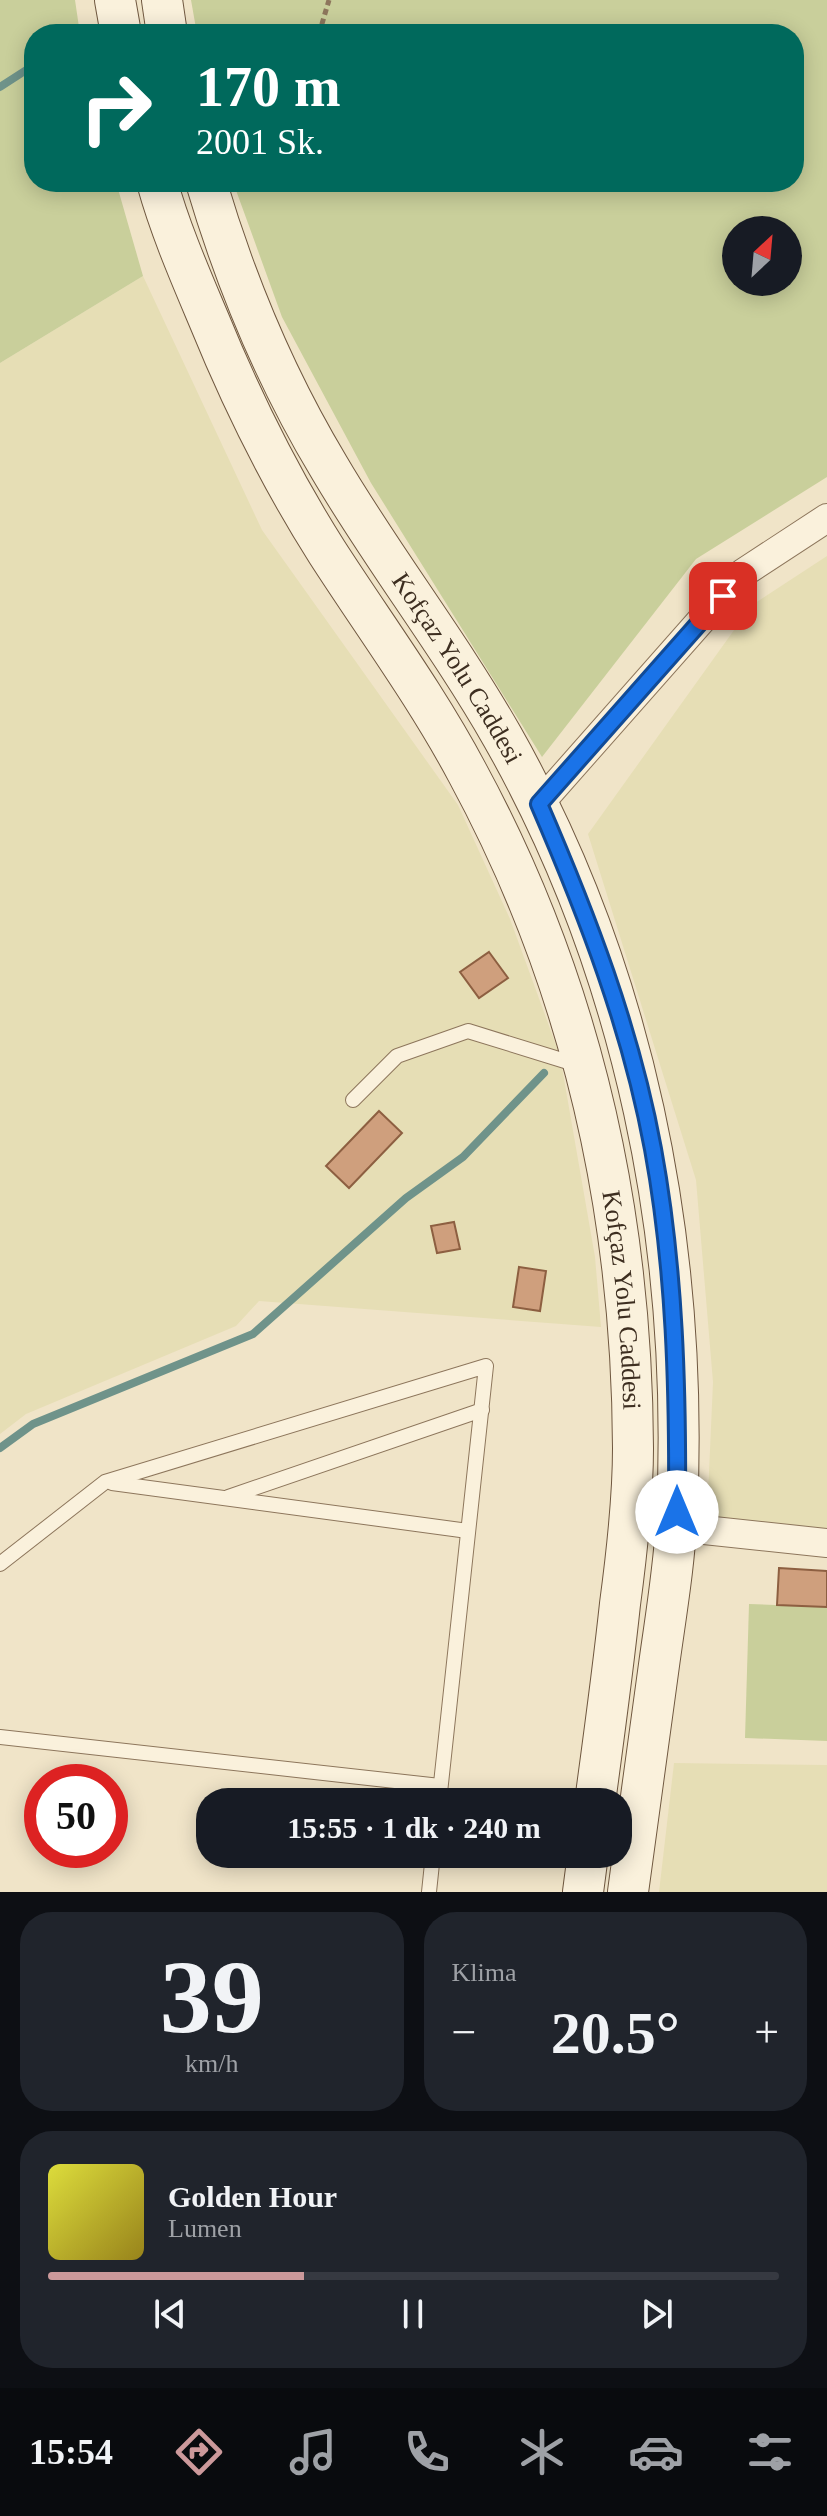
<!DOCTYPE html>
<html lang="tr">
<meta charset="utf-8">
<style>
:root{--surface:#171b24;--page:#20242c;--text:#f1f3f6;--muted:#9ea1a6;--line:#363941;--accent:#cc999b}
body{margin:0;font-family:"Times New Roman",serif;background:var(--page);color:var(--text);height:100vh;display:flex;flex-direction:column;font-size:30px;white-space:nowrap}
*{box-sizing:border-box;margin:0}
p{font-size:26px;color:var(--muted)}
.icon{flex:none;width:44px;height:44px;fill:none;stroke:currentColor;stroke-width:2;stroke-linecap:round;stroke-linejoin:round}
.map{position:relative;height:1892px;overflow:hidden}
.details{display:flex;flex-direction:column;gap:20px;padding:20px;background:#0d0f14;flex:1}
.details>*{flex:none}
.banner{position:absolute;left:24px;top:24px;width:780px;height:168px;border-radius:32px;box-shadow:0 4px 20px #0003;background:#00695c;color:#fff;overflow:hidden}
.needle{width:52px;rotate:26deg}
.tools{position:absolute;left:722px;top:216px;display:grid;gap:16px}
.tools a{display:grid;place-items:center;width:80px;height:80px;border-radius:50%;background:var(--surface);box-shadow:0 4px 20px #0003;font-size:40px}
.speed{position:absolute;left:24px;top:1764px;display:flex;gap:16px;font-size:40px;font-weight:700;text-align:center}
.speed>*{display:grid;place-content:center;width:104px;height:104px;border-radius:50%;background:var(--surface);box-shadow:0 4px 20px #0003;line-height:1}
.speed .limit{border:12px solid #d22;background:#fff;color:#111}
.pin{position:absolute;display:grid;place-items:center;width:68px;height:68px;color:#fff;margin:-34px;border-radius:16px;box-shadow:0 4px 12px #0006}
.me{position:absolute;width:88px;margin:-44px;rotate:0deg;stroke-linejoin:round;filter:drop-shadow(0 0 6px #0008)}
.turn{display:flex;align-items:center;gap:28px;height:168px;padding:0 40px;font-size:36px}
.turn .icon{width:104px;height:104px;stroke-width:2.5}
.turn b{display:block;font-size:56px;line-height:68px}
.big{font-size:60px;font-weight:700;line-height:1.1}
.details .widget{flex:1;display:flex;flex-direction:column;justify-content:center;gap:12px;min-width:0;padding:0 28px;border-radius:32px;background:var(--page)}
.details .dial{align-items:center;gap:0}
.dial b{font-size:104px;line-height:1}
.song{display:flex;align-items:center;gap:24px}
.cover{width:96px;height:96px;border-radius:12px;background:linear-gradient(135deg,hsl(60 70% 55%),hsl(50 70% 35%))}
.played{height:8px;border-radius:4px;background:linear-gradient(90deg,var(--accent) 35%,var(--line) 35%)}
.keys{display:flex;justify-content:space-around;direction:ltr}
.heat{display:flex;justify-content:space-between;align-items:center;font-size:44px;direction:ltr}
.details .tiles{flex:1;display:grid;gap:20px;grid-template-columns:1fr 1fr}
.widget:last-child{grid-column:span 2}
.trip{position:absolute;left:196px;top:1788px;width:436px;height:80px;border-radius:32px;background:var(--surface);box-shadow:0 4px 20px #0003;font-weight:700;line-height:80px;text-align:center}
.tab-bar{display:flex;height:128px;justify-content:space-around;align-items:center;background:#090b0e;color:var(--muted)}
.tab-bar .icon{width:56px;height:56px}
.tab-bar .current{color:var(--accent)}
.tab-bar b{font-size:36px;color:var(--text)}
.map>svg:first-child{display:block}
.farmland{fill:#e6deb5}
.green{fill:#c9cf9b;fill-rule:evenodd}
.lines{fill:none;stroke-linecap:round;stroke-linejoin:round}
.stream{stroke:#6f938a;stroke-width:8}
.building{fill:#cf9f7d;stroke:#8d5f41;stroke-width:2}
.service-casing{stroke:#8d765c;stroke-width:16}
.minor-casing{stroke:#8d765c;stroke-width:30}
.secondary-casing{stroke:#6f573f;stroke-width:42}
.path{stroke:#8d765c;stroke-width:5;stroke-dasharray:6 4;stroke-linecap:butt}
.service{stroke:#faf1dc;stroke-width:14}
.minor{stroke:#faf1dc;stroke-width:28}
.secondary{stroke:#faf1dc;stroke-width:40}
.route-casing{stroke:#114b97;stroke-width:20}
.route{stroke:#1a73e8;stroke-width:14}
.labels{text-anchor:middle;stroke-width:8;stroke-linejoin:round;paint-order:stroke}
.street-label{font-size:26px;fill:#3d2e20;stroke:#f7eed8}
</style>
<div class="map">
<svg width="827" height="1892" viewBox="0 0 827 1892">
<rect width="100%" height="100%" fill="#f0e4c8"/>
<g class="farmland">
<polygon points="143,276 262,530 458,805 510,919 560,1056 595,1257 601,1327 259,1301 236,1326 26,1414 0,1434 0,363"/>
<polygon points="827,556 827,1530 707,1518 713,1382 696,1180 588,834 752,605"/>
<polygon points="674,1763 827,1765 827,1892 659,1892"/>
</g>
<g class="green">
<polygon points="0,0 75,0 80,34 34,34 34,182 116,182 143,276 0,363"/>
<path d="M191 0H827V477L696 559 542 757 371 483 282 317 233 182H794V34H197ZM788 230V282H736V230Z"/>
<polygon points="749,1604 827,1607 827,1741 745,1738"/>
</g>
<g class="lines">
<g class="stream">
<polyline points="0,87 34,65"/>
<polyline points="0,1448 33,1424 253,1334 406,1198 463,1157 544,1073"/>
</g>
</g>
<g class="building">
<polygon points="489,952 508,978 479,998 460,972"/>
<polygon points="379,1111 402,1133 349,1188 326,1166"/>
<polygon points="454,1222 460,1249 437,1253 431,1226"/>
<polygon points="519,1267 546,1271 540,1311 513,1307"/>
<polygon points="779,1568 827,1571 827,1607 777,1605"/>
</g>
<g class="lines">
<defs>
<g id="service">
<polyline points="353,1100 397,1056 468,1031 578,1065"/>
<polyline points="112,1483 468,1531"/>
<polyline points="228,1497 482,1410"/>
<polyline points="0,1564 105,1482 486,1366 439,1802"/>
<polyline points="0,1737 440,1786"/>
<polyline points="429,1892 433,1854"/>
</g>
<g id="minor">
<polyline points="539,804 743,573 827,518"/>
<polyline points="676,1527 827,1543"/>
</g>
<g id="secondary">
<polyline points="115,0 121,34"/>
<polyline points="162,0 167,34"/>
<path id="s1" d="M157 182C170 229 190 275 209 320 242 401 280 478 327 552 374 625 426 695 467 772 581 982 632 1209 633 1448 633 1500 627 1552 620 1604 613 1670 604 1736 595 1802"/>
<path id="s2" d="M206 182C235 280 276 379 329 467 383 559 449 643 502 736 635 970 689 1243 677 1511 675 1562 666 1614 659 1665 649 1741 638 1816 628 1892"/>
<polyline points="583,1892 588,1854"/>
</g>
</defs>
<use href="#service" class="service-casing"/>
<use href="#minor" class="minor-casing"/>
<use href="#secondary" class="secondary-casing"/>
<polyline class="path" points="319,34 329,0"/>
<use href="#service" class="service"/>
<use href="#minor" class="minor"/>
<use href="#secondary" class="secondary"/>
</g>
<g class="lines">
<defs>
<path id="route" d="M677 1512C678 1390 675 1269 653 1149 631 1029 587 915 539 804L723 596"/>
</defs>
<use href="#route" class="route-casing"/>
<use href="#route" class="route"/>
</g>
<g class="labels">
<g class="street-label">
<text dy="9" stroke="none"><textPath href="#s2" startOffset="550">Kofçaz Yolu Caddesi</textPath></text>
<text dy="9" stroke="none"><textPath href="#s1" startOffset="1224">Kofçaz Yolu Caddesi</textPath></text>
</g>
</g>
</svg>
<div class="tools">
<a><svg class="needle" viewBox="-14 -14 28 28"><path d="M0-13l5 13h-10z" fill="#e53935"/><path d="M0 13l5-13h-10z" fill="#9ea1a6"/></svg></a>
</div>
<div class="speed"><div class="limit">50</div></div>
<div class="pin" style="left:723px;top:596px;background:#d93025"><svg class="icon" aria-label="arrive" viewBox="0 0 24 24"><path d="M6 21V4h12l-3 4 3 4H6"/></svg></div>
<svg class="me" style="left:677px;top:1512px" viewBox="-20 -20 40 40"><circle r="19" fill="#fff"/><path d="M0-13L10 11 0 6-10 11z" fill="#1a73e8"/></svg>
<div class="trip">15:55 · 1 dk · 240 m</div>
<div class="banner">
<div class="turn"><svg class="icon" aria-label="right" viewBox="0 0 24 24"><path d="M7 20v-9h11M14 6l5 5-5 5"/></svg><div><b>170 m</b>2001 Sk.</div></div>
</div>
</div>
<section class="details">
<div class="tiles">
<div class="widget dial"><b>39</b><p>km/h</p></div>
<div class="widget"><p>Klima</p>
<div class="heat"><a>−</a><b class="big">20.5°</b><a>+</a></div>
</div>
<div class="widget">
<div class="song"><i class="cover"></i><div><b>Golden Hour</b><p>Lumen</p></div></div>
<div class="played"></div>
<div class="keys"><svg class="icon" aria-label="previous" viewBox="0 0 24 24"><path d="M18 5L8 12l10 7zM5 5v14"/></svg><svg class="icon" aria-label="pause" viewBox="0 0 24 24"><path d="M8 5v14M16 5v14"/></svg><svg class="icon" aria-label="next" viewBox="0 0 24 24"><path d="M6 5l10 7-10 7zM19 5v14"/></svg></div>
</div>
</div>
</section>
<nav class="tab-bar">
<b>15:54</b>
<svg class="icon current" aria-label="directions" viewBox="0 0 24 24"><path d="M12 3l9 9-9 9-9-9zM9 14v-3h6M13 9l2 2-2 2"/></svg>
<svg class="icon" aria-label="music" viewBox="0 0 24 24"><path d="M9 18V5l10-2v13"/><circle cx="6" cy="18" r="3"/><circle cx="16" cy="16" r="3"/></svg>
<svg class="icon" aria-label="phone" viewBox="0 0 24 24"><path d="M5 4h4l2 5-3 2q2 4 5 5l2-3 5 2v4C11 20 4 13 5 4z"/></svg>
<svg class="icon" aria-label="climate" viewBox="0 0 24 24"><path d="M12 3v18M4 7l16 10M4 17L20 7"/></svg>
<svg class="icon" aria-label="car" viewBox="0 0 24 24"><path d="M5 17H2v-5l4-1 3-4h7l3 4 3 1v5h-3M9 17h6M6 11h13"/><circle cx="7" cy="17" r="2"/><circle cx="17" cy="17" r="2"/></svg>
<svg class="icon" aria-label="filters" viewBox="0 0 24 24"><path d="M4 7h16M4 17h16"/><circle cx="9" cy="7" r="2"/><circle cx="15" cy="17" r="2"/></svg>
</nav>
